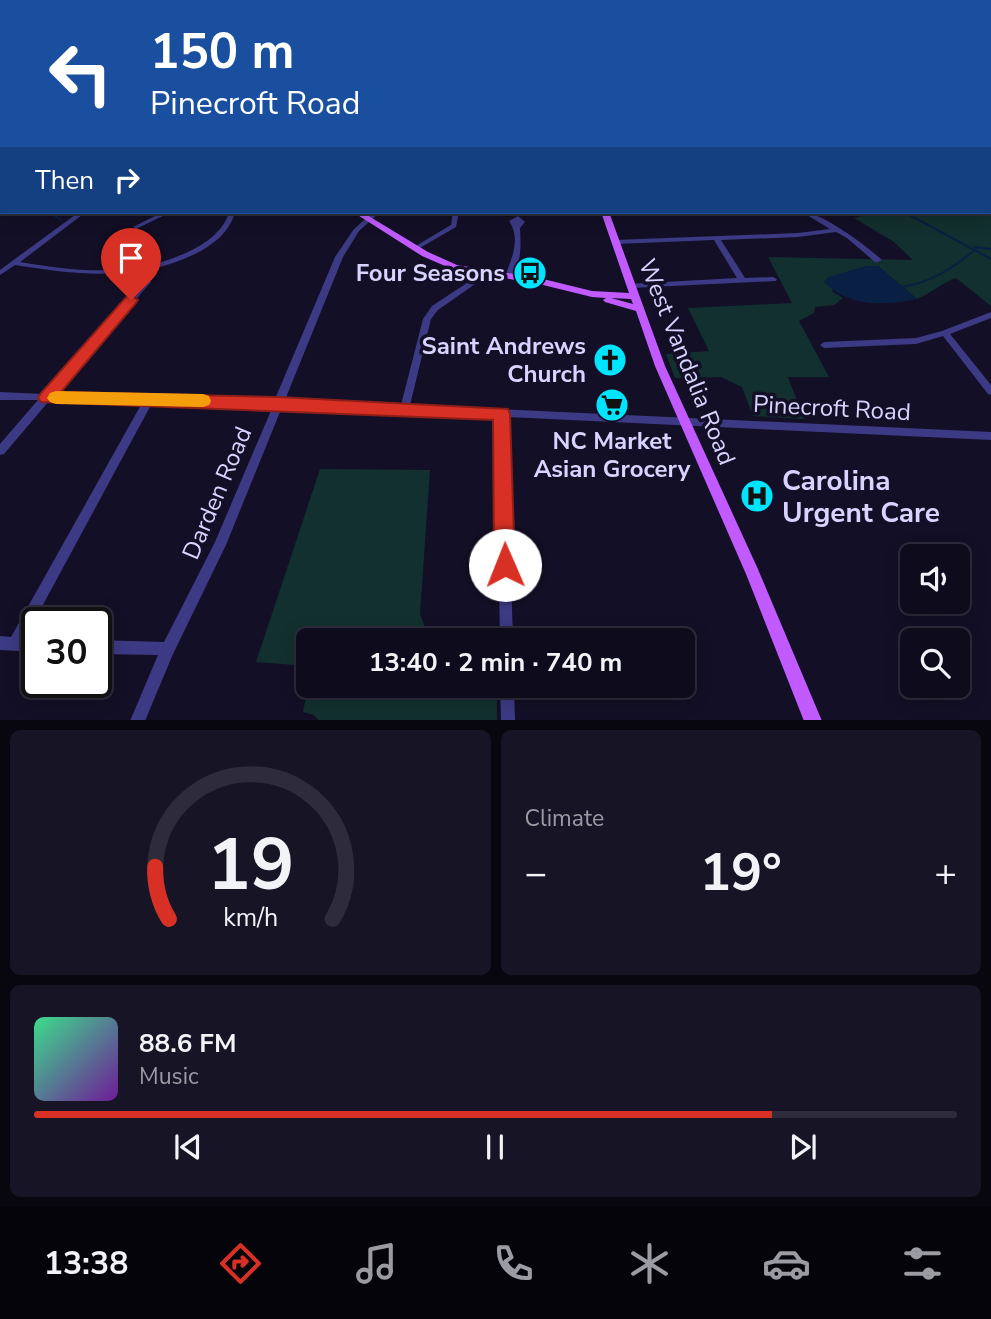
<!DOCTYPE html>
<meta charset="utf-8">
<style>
:root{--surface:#0e0b1c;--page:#171425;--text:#f1f3f6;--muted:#9b9ba3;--line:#2e2b3b;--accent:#d93025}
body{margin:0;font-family:"Nunito Sans",sans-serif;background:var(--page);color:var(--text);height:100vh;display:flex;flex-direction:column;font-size:26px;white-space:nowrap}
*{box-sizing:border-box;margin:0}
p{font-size:23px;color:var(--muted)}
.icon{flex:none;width:38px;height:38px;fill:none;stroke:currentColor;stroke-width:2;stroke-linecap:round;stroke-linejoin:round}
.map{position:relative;height:720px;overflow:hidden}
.sheet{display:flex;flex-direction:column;gap:10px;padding:10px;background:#08060f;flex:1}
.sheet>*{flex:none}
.top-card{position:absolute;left:0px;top:0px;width:992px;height:214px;box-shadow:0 4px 18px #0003,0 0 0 2px var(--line);background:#1a4fa0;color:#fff;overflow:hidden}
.buttons{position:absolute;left:900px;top:544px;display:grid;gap:14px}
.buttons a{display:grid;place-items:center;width:70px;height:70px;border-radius:10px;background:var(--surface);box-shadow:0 4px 18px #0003,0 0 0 2px var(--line);font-size:35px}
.speed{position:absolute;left:21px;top:607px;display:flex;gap:14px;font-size:35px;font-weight:700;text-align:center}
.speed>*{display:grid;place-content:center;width:91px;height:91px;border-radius:50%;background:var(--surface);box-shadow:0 4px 18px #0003,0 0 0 2px var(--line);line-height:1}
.speed .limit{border:4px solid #111;border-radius:10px;background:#fff;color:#111}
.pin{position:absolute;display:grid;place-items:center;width:60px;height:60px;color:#fff;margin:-72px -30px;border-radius:50% 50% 50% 0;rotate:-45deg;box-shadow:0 0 7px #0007}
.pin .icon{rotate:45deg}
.me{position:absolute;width:77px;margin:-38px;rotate:359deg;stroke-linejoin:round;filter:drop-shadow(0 0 5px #0008)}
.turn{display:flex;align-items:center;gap:24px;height:147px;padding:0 35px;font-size:32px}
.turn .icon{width:91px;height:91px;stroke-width:2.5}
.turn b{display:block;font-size:49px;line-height:60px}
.then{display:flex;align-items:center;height:66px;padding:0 35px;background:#0003;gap:14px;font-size:26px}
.big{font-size:52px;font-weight:700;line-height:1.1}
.sheet .card{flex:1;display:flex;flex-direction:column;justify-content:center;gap:10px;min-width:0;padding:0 24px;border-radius:10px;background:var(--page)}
.sheet .dial{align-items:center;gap:0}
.dial svg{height:182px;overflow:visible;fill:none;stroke:var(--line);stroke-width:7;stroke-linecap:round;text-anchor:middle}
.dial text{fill:var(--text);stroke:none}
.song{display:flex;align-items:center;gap:21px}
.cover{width:84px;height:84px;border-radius:10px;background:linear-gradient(135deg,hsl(150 70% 55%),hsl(280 70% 35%))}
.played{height:7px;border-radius:4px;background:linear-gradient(90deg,var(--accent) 80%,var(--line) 80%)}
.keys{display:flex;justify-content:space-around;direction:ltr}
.heat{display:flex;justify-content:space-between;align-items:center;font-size:38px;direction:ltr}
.sheet .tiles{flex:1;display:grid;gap:10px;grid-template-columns:1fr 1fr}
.card:last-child{grid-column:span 2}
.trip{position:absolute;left:296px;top:628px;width:399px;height:70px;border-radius:10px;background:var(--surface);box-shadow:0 4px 18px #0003,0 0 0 2px var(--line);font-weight:700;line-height:70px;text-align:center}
.tab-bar{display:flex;height:112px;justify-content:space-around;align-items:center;background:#06040b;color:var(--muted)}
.tab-bar .icon{width:49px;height:49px}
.tab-bar .active{color:var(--accent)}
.tab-bar b{font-size:32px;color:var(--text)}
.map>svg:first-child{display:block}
.green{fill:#12302f}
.water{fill:#0a1f44}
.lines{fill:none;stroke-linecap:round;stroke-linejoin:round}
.stream{stroke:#0a1f44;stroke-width:2}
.minor{fill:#3d3a85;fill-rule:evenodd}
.major{fill:#c25bff;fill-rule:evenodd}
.highway{fill:#ff4fa3;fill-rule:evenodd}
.route{fill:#d93025;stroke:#8d1f18;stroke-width:2}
.slow{fill:#f59e0b}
.labels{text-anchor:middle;stroke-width:7;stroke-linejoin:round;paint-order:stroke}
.poi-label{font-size:24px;font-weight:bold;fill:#d9d4ff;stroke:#130f26;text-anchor:end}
.street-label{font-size:24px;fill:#d9d4ff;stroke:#130f26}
.near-poi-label{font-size:28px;font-weight:bold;fill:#d9d4ff;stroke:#130f26;text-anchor:start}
</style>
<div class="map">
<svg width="991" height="721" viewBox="0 0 991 721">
<rect width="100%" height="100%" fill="#130f26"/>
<g class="green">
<path d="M991 199V306L956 278C942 283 931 293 917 299L878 266H867L828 278 833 292 843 298 834 305 815 307 814 313 799 321 829 377H788L804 419 753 416 742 387 721 377 675 378 666 354 709 351 688 308 792 303 768 257 913 260 894 242 854 218 876 212H990Z"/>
<polygon points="320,469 430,470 420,614 430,640 308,640 308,666 256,662"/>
<polygon points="308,686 497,686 497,720 319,721 314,715 303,712"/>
</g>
<path class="water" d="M867 266H878L917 299C885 306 848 307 824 282L828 277Z"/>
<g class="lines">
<g class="stream">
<polyline points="49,212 61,220"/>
<polyline points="904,212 991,259"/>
<polyline points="974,247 991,249"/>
<path d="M901 287C931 283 953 268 976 249"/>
</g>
<g class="minor">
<rect x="0" y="85" width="2" height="1"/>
<rect x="990" y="89" width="1" height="2"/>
<rect x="990" y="108" width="1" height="2"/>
<rect x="0" y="120" width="2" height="2"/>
<rect x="990" y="127" width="1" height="4"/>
<polygon points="2,152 2,156 0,157 0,153"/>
<polygon points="990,160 991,161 991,165 990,165"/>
<path d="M79 212H86L20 262C80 272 135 278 192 250 208 242 224 230 229 212H235C230 232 213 245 195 254 138 282 77 275 15 265L0 275V270Z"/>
<polygon points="163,212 171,212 138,228 136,229 133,227"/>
<polygon points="373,212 380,212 359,231 343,257 285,400 401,405 423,319 432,306 485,271 489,273 488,275 438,310 431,319 410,405 991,432 991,440 506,417 513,640 500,640 496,417 282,407 226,545 173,654 145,721 130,721 158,655 96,654 96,640 164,642 215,542 273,406 152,403 25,638 37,638 37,652 0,650 0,636 11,637 142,403 49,401 4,454 0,455 0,444 38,400 0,400 0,392 44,394 145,278 151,278 151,282 55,394 275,399 335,257 354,229"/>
<polygon points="453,212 459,212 456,227 418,249 414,249 414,247 451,225"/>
<path d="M802 212C820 211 867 246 882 260L878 262H875L847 238 836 232 798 237 721 240 745 278 773 277 777 279 776 281 631 288H628L627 286 628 284 737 278 714 240 615 244 612 242 615 240 798 233 830 229Z"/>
<path d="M518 216 525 222 520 228C521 245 522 267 509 278L505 276C512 258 521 238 509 221Z"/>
<polygon points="991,312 991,318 950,334 991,385 991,395 988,394 943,336 916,344 824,348 820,345 824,342 916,338 942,331"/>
<polygon points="500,686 514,686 515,721 501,721"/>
</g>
<path class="major" d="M353 212H362L428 252 457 265 539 278 592 291 629 293 601 212H609L665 366 757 567 822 721H804L746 574 655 366 636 311 605 302 603 300 606 298 592 297 539 284 452 269 422 256ZM611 298 631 299 633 304Z"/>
<rect class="highway" x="990" y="147" width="1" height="4"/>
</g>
<linearGradient id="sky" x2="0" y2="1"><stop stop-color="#0a0815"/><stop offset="0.46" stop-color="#333752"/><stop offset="1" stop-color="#333752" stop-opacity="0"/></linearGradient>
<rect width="991" height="186" fill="url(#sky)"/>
<polygon class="route" points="131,295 138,300 136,303 61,392 278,397 508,409 510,414 515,565 512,572 505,576 497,572 494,565 493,420 41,402 38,398 41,393 126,297"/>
<polygon class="slow" points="56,391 203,394 209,396 211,401 209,405 203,407 56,404 50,402 47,398 50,393"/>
<defs>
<symbol id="bus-disc" viewBox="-11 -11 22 22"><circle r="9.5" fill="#00e5ff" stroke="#130f26"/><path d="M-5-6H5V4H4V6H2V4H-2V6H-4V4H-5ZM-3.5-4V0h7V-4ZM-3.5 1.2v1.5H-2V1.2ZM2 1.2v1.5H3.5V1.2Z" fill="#111"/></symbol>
<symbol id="church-disc" viewBox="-11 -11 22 22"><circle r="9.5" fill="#00e5ff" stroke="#130f26"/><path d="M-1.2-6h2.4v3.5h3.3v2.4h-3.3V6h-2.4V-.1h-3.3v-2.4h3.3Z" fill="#111"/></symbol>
<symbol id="supermarket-disc" viewBox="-11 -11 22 22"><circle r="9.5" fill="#00e5ff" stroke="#130f26"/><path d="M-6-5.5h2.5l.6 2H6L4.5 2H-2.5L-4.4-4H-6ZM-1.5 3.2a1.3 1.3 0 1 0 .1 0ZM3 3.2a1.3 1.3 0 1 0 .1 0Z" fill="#111"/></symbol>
<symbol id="hospital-disc" viewBox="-11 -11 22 22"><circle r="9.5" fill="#00e5ff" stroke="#130f26"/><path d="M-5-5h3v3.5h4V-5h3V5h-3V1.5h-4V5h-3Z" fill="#111"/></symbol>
</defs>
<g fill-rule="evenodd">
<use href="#bus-disc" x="511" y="254" width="38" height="38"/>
<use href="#church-disc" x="591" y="341" width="38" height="38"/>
<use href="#supermarket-disc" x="593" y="386" width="38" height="38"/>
<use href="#hospital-disc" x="738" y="477" width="38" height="38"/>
</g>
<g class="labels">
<g class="poi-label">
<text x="505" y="281">Four Seasons</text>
<text x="586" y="354">Saint Andrews<tspan x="586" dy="28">Church</tspan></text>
<text x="612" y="449" text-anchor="middle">NC Market<tspan x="612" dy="28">Asian Grocery</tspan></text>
</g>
<g class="street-label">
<text transform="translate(687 362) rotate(68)" y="8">West Vandalia Road</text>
<text transform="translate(832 408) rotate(3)" y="8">Pinecroft Road</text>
<text transform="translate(217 493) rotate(-67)" y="8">Darden Road</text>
</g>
<g class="near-poi-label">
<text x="782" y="490">Carolina<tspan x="782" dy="32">Urgent Care</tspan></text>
</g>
</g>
</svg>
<div class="buttons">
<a><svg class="icon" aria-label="sound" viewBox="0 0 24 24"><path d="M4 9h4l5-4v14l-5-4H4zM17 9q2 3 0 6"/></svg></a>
<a><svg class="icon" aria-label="search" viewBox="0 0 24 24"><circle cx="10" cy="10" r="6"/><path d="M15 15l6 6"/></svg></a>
</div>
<div class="speed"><div class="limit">30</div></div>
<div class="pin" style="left:131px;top:300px;background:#d93025"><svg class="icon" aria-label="arrive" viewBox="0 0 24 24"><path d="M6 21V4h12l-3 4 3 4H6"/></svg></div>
<svg class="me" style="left:505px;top:565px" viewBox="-20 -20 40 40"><circle r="19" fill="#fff"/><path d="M0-13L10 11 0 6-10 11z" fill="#d93025"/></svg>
<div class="trip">13:40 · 2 min · 740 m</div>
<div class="top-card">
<div class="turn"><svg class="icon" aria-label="left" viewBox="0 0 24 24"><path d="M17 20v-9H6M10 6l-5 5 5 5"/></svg><div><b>150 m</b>Pinecroft Road</div></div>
<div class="then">Then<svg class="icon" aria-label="right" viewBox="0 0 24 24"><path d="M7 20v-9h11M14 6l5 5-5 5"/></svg></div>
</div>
</div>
<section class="sheet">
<div class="tiles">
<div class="card dial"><svg viewBox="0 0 100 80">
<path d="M14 69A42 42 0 1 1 86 69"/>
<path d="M14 69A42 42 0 0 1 8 46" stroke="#d93025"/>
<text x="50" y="56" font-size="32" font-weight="700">19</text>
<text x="50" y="72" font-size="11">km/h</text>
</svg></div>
<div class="card"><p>Climate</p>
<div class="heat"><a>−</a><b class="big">19°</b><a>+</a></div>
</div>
<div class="card">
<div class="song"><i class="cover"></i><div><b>88.6 FM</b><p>Music</p></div></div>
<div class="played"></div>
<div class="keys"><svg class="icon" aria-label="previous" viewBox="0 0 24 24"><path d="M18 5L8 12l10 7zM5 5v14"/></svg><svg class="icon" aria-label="pause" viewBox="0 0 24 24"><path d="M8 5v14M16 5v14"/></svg><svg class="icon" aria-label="next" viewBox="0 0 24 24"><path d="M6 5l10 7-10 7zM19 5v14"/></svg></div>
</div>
</div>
</section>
<nav class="tab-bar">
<b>13:38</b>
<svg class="icon active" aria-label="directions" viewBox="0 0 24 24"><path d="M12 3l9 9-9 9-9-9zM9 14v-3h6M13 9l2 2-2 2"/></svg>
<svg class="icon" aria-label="music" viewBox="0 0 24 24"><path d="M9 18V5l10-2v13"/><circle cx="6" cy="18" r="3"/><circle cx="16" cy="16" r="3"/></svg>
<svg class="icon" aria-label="phone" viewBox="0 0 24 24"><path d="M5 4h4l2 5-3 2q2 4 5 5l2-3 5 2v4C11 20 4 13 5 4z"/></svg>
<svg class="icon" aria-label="climate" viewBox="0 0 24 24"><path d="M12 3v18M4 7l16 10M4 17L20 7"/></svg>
<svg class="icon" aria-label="car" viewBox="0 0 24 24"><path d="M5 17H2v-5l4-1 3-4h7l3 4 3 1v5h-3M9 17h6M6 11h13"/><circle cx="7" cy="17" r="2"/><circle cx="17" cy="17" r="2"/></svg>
<svg class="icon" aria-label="filters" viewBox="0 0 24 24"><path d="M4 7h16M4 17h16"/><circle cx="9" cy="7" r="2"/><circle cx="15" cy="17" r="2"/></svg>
</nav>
